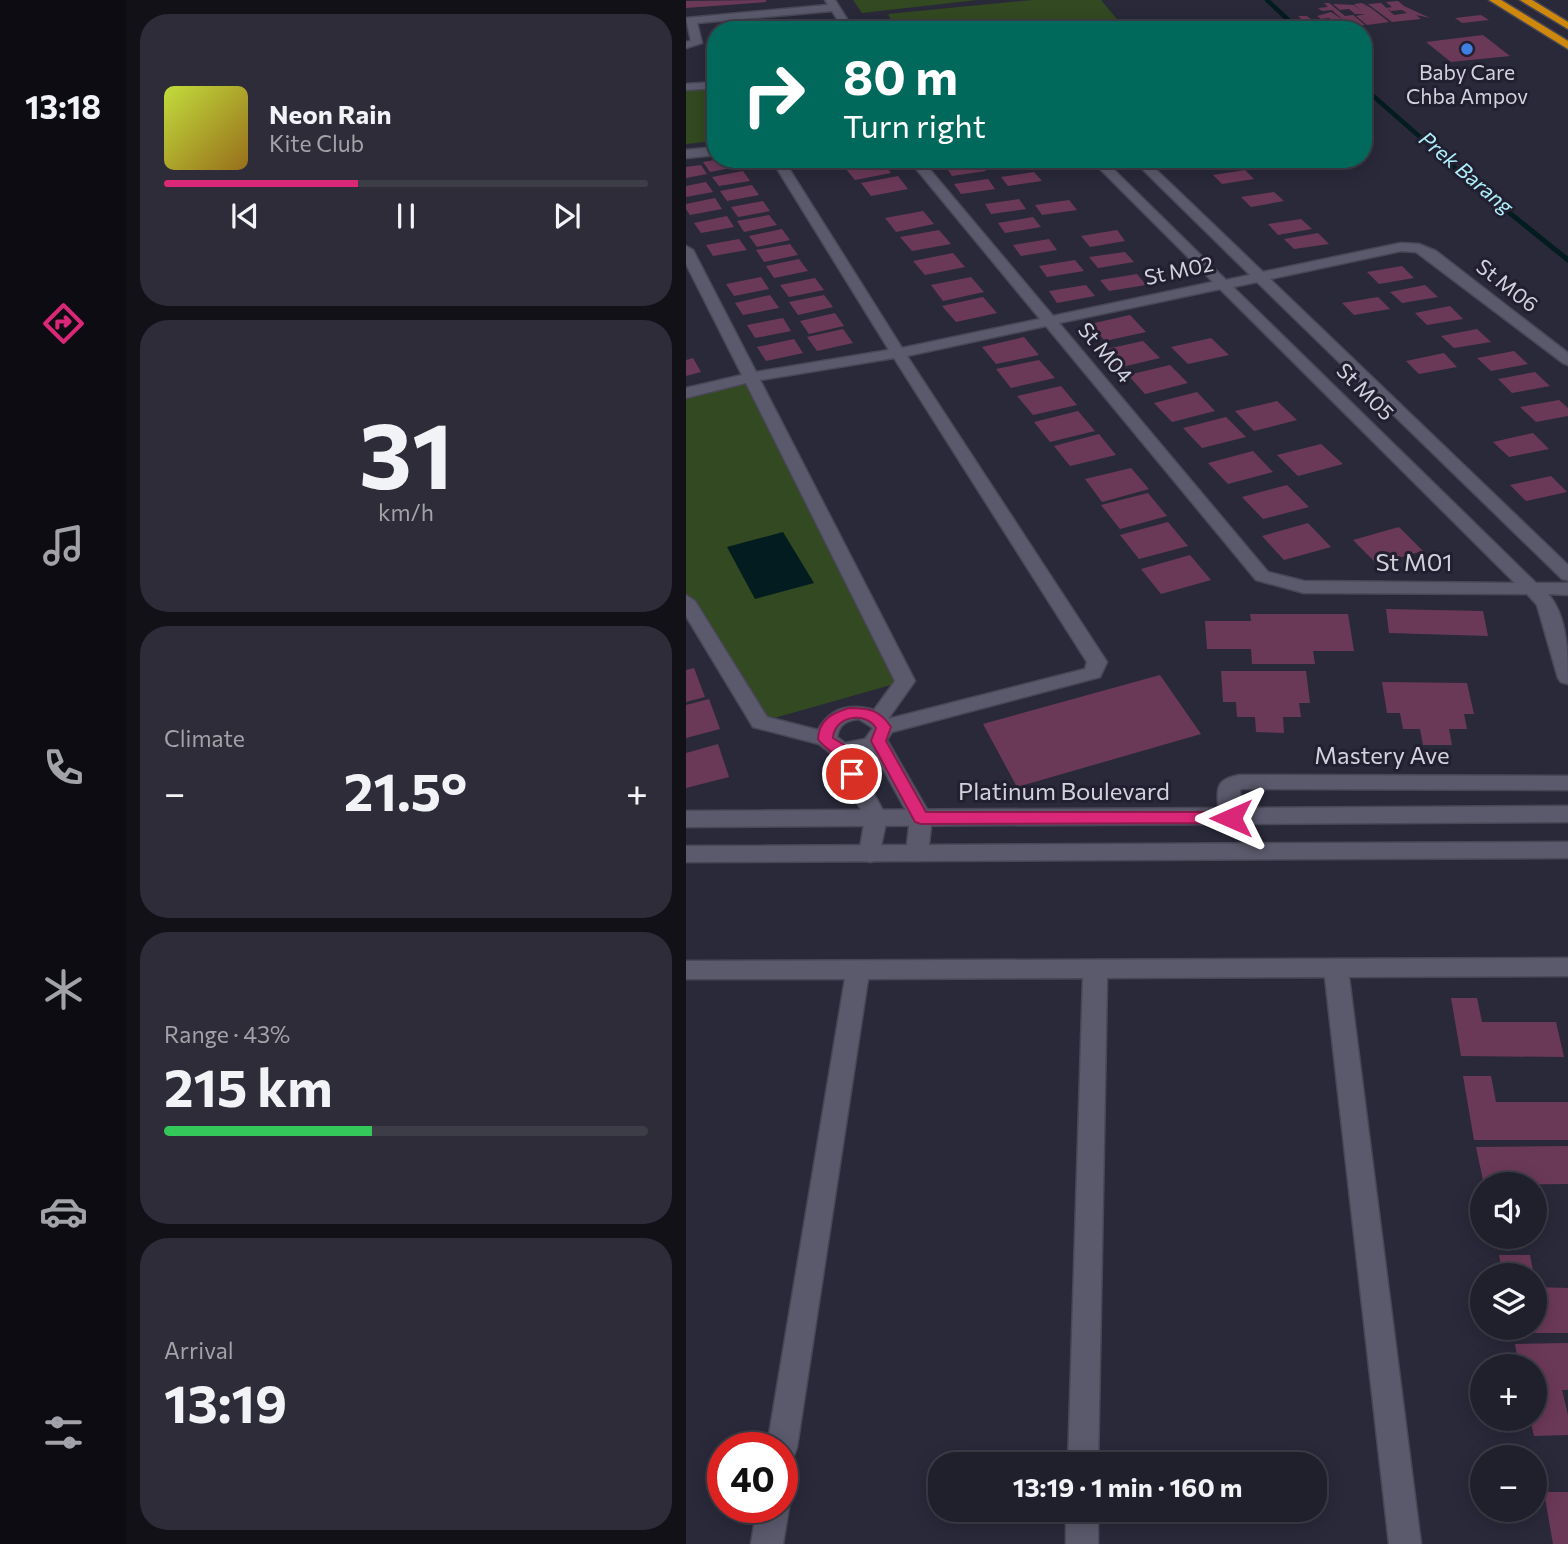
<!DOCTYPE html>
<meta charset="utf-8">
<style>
:root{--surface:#201f2c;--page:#2d2c38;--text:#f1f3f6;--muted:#a2a2a9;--line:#3d3d48;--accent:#db2777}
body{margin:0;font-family:Commissioner,sans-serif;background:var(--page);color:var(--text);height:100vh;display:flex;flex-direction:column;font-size:26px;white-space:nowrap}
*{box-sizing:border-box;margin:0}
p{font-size:23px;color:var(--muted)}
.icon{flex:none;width:38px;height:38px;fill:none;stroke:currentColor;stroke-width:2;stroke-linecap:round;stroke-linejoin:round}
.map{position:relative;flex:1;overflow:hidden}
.details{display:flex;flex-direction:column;gap:14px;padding:14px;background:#121118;width:560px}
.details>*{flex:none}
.hud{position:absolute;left:21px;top:21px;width:665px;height:147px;border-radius:28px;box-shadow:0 4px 18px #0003,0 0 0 2px var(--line);background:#00695c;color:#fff;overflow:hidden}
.controls{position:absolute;left:784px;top:1172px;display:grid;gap:14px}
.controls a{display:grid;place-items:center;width:77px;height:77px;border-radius:50%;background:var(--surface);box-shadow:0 4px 18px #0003,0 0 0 2px var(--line);font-size:35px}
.speed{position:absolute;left:21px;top:1432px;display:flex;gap:14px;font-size:35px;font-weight:700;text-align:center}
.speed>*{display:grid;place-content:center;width:91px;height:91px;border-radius:50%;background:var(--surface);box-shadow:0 4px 18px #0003,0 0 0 2px var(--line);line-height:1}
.speed .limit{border:10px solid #d22;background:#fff;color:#111}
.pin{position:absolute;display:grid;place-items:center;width:60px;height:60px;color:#fff;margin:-30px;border:4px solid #fff;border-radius:50%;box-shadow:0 2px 7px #0007}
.me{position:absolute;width:77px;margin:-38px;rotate:270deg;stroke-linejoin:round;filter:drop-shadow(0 0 5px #0008)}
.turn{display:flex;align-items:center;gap:24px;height:147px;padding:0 21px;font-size:32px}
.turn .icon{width:91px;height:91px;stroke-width:2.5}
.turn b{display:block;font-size:49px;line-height:60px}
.big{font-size:52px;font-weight:700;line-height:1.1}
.details .tile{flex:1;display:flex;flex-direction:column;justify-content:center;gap:10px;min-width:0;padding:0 24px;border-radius:28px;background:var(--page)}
.details .dial{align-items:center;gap:0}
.dial b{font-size:91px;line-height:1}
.song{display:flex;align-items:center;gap:21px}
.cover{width:84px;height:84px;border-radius:10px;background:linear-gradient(135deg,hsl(70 70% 55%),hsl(40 70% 35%))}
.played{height:7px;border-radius:4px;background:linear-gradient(90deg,var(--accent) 40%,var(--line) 40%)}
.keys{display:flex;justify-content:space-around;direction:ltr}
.heat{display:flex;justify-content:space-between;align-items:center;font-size:38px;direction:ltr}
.charge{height:10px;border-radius:5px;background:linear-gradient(90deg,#34c759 43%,var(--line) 0)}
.trip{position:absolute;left:242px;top:1452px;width:399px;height:70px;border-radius:28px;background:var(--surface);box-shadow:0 4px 18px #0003,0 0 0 2px var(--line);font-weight:700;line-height:70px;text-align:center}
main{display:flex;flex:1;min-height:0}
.tab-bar{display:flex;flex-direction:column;width:126px;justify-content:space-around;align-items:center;background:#0d0c12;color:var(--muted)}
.tab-bar .icon{width:49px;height:49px}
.tab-bar .on{color:var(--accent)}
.tab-bar b{font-size:32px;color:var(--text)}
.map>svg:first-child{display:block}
.green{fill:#324921}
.water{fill:#021c20}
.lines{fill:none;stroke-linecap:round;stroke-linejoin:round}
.stream-far1{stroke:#021c20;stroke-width:4.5}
.stream{stroke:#021c20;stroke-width:5}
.building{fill:#6b3958}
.street-casing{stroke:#484756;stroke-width:3}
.secondary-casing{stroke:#484756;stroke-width:3}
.highway-casing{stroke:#484756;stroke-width:3}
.street{fill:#5b5a6d;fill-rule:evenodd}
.secondary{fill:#5b5a6d;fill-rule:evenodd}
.highway{fill:#ce880c;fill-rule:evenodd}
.route{fill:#db2777;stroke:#8e194d;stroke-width:2}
.shop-dot{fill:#3f7fe0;stroke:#211f30;stroke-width:2.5}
.labels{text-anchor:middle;stroke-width:6;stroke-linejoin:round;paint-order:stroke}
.far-poi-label{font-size:21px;fill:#d2d2dd;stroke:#211f30}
.far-water-label{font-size:21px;font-style:italic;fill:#aef0fc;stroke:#211f30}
.far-street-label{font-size:21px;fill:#d2d2dd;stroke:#211f30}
.street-label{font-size:24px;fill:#d2d2dd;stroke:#211f30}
</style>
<main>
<nav class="tab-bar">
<b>13:18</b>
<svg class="icon on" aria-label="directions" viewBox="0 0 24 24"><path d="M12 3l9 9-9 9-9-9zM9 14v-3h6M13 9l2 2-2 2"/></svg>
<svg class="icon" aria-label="music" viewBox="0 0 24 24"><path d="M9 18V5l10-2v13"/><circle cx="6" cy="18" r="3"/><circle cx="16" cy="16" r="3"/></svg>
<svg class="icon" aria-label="phone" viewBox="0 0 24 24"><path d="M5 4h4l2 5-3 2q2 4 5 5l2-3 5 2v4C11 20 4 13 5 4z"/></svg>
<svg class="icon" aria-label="climate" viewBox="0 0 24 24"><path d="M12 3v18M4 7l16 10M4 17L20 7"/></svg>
<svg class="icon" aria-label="car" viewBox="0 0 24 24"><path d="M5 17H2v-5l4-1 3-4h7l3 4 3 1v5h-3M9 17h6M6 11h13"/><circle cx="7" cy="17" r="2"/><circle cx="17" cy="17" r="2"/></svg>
<svg class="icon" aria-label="filters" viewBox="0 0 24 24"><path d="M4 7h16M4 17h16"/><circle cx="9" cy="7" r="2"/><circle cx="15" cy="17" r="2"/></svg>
</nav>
<section class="details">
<div class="tile">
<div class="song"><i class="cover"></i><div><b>Neon Rain</b><p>Kite Club</p></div></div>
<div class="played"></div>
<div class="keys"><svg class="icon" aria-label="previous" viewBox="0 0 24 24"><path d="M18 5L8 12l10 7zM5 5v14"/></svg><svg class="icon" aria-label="pause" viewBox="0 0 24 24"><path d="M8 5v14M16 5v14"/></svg><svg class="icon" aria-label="next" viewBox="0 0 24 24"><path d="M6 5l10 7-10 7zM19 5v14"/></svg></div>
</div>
<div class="tile dial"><b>31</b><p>km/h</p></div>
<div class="tile"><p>Climate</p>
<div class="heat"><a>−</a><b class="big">21.5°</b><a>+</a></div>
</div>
<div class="tile"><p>Range · 43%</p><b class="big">215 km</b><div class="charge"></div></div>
<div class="tile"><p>Arrival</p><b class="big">13:19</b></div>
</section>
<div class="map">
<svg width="882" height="1544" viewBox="0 0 882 1544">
<rect width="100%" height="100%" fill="#2a293a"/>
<g class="green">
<polygon points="167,0 291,0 176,13"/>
<polygon points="346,0 415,0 440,30 210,30 202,14"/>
<polygon points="30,87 30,141 0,144 0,90"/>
<polygon points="67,377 219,681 74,722 0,601 0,393"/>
</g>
<polygon class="water" points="97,532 128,583 69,599 41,547"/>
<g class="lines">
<g class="stream-far1">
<polyline points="581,0 613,30"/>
<polyline points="677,87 791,187"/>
</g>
<polyline class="stream" points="789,185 882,260"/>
</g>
<g class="building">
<polygon points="80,0 80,2 0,8 0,1"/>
<polygon points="712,1 718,6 744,18 730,15 735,19 706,22 682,4 695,3 708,15 721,13 716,10 705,11 700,8 706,7 700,2"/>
<polygon points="638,3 643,3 659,16 667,15 679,25 657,28 643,18 635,19 631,16 645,12 657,20 646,10 636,11 632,8 642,7"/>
<polygon points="676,3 685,8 703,22 681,25 670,16 679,14 669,14 663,9 654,10 647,4 668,5 677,13 668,4"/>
<polygon points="795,15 803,20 776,23 769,18"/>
<polygon points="612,16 621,16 626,20 644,20 650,25 643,26 646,29 627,30"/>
<polygon points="797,35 824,56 765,62 740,42"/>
<polygon points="34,159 50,159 55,166 24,172 17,162"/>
<polygon points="336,159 340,165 307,169 301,160"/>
<polygon points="507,159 546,159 546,161 513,166"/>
<polygon points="195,161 205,173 169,180 159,168"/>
<polygon points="294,162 300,171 266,176 260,167"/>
<polygon points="15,165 21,174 0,178 0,167"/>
<polygon points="559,170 568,179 536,184 527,175"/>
<polygon points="57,171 64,181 33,186 26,177"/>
<polygon points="348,172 356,181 322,186 315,177"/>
<polygon points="212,176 222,189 185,196 175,183"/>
<polygon points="302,179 309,189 275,194 268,184"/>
<polygon points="20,182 27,192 0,197 0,186"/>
<polygon points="66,185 73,195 41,201 34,191"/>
<polygon points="588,192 598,201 565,207 555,197"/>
<polygon points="29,198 36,209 4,215 0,209 0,204"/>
<polygon points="333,199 340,209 305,214 299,204"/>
<polygon points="383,200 391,210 356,215 349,205"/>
<polygon points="77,201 84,211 52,217 45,207"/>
<polygon points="237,211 248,224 210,232 199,218"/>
<polygon points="83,215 91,225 58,232 51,221"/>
<polygon points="41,216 48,227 15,233 8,223"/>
<polygon points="347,217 355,227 319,233 312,223"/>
<polygon points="615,219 626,229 592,235 582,224"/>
<polygon points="96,229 104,240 71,247 63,236"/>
<polygon points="253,230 265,244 226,251 214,237"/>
<polygon points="431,230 439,241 404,247 395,236"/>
<polygon points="632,233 643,244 608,249 598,239"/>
<polygon points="53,239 61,250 27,256 20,245"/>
<polygon points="363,239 371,250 335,256 327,245"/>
<polygon points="104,244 112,255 78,262 70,250"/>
<polygon points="439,252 448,262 412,268 403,257"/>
<polygon points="267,253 279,267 239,275 227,261"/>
<polygon points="113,259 122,271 88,278 80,266"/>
<polygon points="389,260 398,271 361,277 353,266"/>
<polygon points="716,266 728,278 693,284 681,272"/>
<polygon points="451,274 460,285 423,291 414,280"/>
<polygon points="75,277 83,289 48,296 40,284"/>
<polygon points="285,277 298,292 257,301 245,285"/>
<polygon points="129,278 138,290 103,297 94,285"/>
<polygon points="400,285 409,296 371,303 363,291"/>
<polygon points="739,285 752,297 716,303 704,292"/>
<polygon points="84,295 93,308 57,315 49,303"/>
<polygon points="138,295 147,307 112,315 103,302"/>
<polygon points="297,297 311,313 270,322 256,306"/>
<polygon points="692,297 704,309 668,315 656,303"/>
<polygon points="764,306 777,319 741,325 729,313"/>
<polygon points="149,313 158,326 123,334 114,321"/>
<polygon points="444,315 460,332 419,341 404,324"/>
<polygon points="97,318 105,331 69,338 61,325"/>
<polygon points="157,329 167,343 131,351 121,337"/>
<polygon points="791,329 805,342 768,348 755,336"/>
<polygon points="338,337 353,355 310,364 296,347"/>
<polygon points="525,338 543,355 502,364 485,347"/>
<polygon points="108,339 117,353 80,361 71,347"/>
<polygon points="457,341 474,358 432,368 416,350"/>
<polygon points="828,351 842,364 805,371 791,358"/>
<polygon points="758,353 771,367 733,374 720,361"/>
<polygon points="7,358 15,372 0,376 0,360"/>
<polygon points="353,360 369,378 325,388 310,369"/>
<polygon points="484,365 502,383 459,394 442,375"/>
<polygon points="849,372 864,386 826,393 812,379"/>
<polygon points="375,386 391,405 347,415 331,396"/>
<polygon points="511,392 529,411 486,422 468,403"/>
<polygon points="873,400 882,408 882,416 850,422 834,407"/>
<polygon points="591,401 611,420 568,431 549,411"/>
<polygon points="392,411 409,431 364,442 348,422"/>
<polygon points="540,417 560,437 516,448 497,428"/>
<polygon points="847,433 863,449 823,457 807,442"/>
<polygon points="413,434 430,455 384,466 368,446"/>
<polygon points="635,444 657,464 612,476 591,455"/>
<polygon points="567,451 587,472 542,484 522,463"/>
<polygon points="445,468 463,489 416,502 399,479"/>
<polygon points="865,476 881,492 840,501 824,485"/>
<polygon points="601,485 623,507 577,519 556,497"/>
<polygon points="462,493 481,516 434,529 415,505"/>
<polygon points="482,522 502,546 453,559 434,535"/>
<polygon points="622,523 645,547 598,560 576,536"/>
<polygon points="713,527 737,551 691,564 667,540"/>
<polygon points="504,555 525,580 475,594 455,569"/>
<polygon points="700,609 797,611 802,636 703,633"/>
<polygon points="564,614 662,614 668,651 627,651 629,664 566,664 565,649 521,649 519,621 565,621"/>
<polygon points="8,668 19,697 0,702 0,670"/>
<polygon points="535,671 620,671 624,703 613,703 615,717 597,717 598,733 570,732 569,717 551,717 550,702 537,702"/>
<polygon points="474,675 515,734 331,787 297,724"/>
<polygon points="696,682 781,683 788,714 778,714 781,729 763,729 766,745 737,745 734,729 717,729 714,713 701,713"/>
<polygon points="23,699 34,729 0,738 0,705"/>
<polygon points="32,744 43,777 0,788 0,753"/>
<polygon points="765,998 791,998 796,1022 870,1022 878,1057 775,1056"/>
<polygon points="777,1076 805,1076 810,1102 882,1102 882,1140 788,1140"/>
<polygon points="882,1146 882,1184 798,1185 790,1147"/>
<polygon points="813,1255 844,1255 848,1276 817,1276"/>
<polygon points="849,1287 882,1288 882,1333 827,1333 826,1328 849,1328"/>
<polygon points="882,1343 882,1390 876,1390 882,1415 882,1435 848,1436 844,1419 849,1419 849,1367 833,1367 829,1344"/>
<polygon points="858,1492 882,1492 882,1544 867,1544"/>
</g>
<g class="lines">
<defs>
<g id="street">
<polygon points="139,0 149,0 168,30 158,30 146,11 11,23 16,43 0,48 0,42 5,41 0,18 142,5"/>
<polygon points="30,82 30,88 0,90 0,84"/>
<polygon points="30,147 30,155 0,158 0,150"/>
<path d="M85 159H97L216 348 354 319 222 159H235L367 316 527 282 404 159H417L540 280 564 275 446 159H459L577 272 715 243 733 244 750 251 882 353V365L877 363 730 252 715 251 584 279 882 565V580L876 579 571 282 547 287 850 583H882V595L862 594C882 616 882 656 882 684L875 682 872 678 851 605 841 594 618 593 570 580 360 326 221 356 421 662 414 677 206 732 201 740 246 818 242 853 239 859 231 861 223 859 220 853 224 818 188 752 168 757 201 818 192 860 184 862 176 860 173 854 179 818 146 754 133 744 67 727 0 616V595L9 601 81 717 132 730C144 708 164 703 188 710L209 681 60 383 0 398V388L56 375 0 264V246L7 250 70 372 203 350ZM534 289 829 583 618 581 582 572 373 323ZM208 358 401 662 399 669 202 719 229 681 74 380ZM173 719 187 728 179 739 159 743 151 737C153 724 161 720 173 719Z"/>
<path d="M553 775 882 776V790L556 789 554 790 556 818 553 823 545 826 537 823C533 816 528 789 536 782 540 778 548 776 553 775Z"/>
<polygon points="882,958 882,976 663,977 735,1544 703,1544 639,977 421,978 412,1465 382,1465 397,978 182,979 111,1447 107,1458 96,1462 96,1447 81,1447 159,979 0,979 0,961"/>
<polygon points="96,1495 103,1507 97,1544 65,1544 71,1507 96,1507"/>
<rect x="380" y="1510" width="32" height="34"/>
</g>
<g id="secondary">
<polygon points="882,806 882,822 0,827 0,811"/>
<polygon points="882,842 882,858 0,862 0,846"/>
</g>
<g id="highway">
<polygon points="803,0 815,0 882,41 882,49"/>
<polygon points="834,0 846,0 882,22 882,29"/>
</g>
</defs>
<use href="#street" class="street-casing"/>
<use href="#secondary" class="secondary-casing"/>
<use href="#highway" class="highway-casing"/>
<use href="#street" class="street"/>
<use href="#secondary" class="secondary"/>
<use href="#highway" class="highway"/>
</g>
<path class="route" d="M163 708C183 708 194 710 205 727L200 741 240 812H545L554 818 545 823 235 824 229 822 185 741 190 728C178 710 148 717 147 738L160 746 174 774 172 778H161C157 771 154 762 149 756 144 749 137 747 132 739 133 720 146 713 163 708Z"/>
<circle class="shop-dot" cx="781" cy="49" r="7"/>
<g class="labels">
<g class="far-poi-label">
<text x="781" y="80">Baby Care<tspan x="781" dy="24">Chba Ampov</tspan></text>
</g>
<g class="far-water-label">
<text transform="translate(780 173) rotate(40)" y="7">Prek Barang</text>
</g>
<g class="far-street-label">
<text transform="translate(493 271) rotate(-12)" y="7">St M02</text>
<text transform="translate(821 286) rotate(38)" y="7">St M06</text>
<text transform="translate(419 353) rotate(50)" y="7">St M04</text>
<text transform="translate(679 392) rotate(45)" y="7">St M05</text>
</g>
<g class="street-label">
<text x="728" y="571">St M01</text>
<text x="696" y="764">Mastery Ave</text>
<text x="378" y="800">Platinum Boulevard</text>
</g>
</g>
</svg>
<div class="controls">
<a><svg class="icon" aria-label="sound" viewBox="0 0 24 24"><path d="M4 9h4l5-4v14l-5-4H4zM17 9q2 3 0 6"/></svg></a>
<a><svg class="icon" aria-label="layers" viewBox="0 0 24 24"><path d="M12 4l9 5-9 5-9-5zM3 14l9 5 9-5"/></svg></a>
<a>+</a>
<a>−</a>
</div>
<div class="speed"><div class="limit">40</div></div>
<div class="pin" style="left:166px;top:774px;background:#d93025"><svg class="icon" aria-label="arrive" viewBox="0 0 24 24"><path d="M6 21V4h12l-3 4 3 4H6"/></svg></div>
<svg class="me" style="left:545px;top:818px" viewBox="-20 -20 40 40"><path d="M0-17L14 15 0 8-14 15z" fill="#db2777" stroke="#fff" stroke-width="4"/></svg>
<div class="trip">13:19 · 1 min · 160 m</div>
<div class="hud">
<div class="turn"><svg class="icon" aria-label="right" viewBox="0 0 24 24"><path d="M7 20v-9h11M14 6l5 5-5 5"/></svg><div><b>80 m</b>Turn right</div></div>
</div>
</div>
</main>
